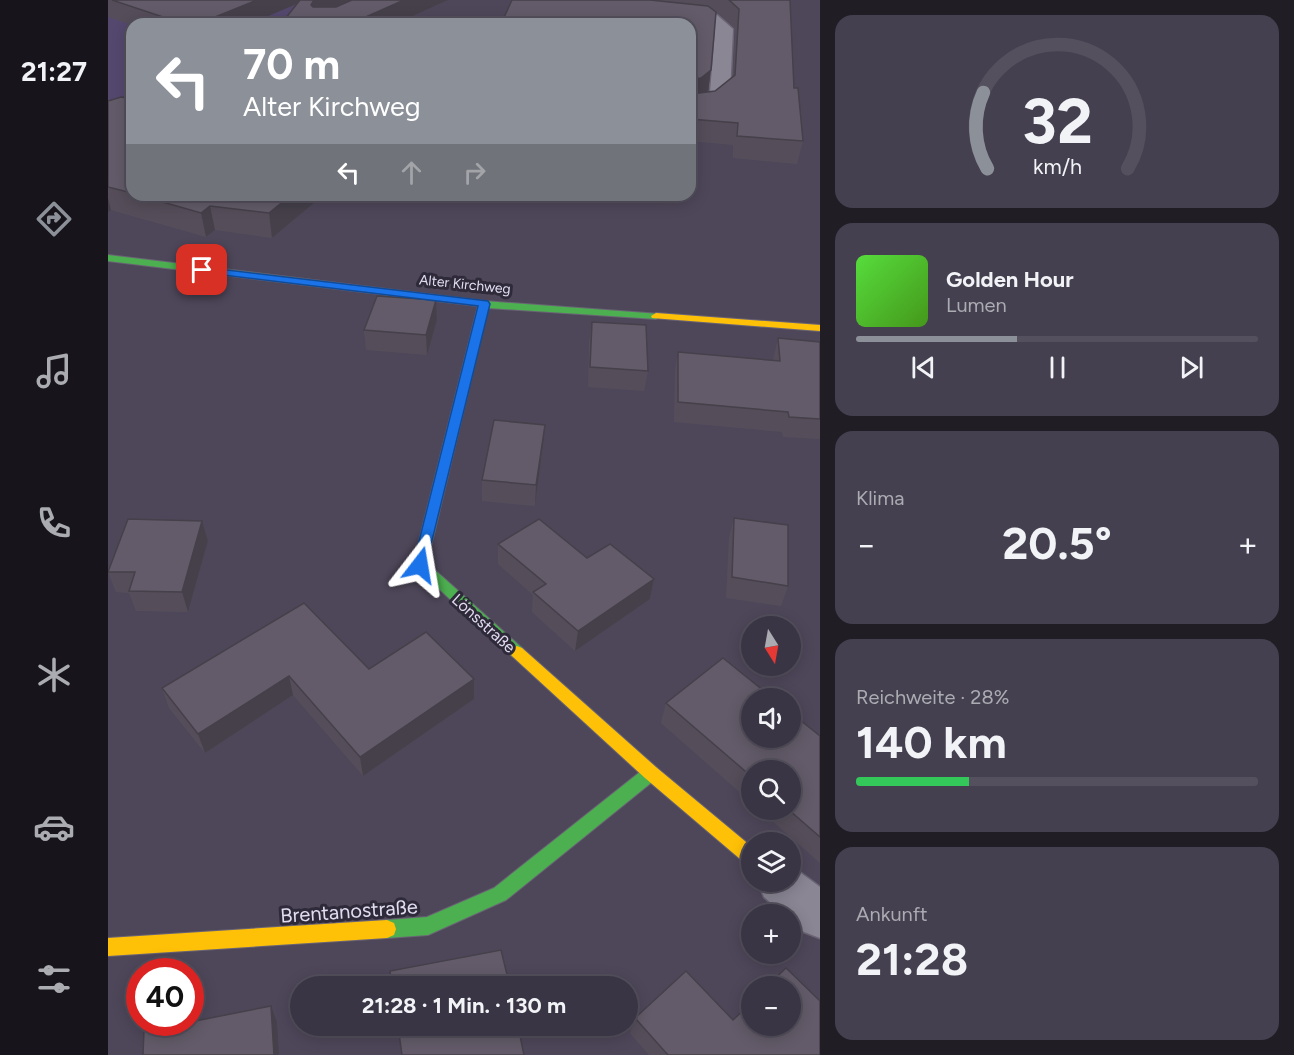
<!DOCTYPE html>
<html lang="de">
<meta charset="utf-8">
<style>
:root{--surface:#3a3544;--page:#45404f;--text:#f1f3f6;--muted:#ababb2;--line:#54505d;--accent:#8c9099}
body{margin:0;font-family:Figtree,sans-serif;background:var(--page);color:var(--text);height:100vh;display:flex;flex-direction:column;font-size:22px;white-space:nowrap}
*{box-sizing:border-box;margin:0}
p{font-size:20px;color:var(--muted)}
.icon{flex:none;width:33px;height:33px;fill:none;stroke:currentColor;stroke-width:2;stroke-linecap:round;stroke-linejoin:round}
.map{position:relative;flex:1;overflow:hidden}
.drawer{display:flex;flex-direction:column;gap:15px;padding:15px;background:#201d25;width:474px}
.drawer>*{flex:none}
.hud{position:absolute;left:18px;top:18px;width:570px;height:183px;border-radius:18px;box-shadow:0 3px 15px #0003,0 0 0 2px var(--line);background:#8c9099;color:#fff;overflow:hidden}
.needle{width:39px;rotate:169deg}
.controls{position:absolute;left:633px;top:616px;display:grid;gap:12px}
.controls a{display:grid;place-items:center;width:60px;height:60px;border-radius:50%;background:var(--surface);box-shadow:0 3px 15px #0003,0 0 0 2px var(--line);font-size:30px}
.speed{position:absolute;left:18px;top:958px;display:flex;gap:12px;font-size:30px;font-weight:700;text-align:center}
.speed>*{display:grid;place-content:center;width:78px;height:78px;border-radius:50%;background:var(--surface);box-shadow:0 3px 15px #0003,0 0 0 2px var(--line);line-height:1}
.speed .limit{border:9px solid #d22;background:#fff;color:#111}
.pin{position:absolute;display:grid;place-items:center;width:51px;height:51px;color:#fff;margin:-26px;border-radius:12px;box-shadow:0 3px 9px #0006}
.me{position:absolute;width:66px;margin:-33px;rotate:14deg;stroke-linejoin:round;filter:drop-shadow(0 0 4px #0008)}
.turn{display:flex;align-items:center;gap:21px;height:126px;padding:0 18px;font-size:27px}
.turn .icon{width:78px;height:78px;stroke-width:2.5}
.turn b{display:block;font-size:42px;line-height:51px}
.lanes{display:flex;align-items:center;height:57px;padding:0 18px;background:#0003;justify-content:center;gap:30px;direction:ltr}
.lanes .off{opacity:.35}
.big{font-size:45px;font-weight:700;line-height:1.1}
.drawer .tile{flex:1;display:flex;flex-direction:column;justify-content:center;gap:9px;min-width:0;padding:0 21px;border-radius:18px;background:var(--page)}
.drawer .dial{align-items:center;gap:0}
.dial svg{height:156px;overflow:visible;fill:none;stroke:var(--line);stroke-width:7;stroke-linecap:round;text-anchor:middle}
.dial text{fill:var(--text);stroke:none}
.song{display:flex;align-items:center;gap:18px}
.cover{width:72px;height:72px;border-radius:9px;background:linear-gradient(135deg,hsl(110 70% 55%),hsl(100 70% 35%))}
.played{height:6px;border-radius:3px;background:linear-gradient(90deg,var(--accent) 40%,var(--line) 40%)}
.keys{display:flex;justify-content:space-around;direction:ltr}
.heat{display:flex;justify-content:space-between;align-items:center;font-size:33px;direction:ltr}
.charge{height:9px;border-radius:4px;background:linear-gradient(90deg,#34c759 28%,var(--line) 0)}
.trip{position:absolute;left:182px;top:976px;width:348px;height:60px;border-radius:30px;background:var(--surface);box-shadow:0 3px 15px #0003,0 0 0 2px var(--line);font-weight:700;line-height:60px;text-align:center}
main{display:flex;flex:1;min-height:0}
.menu{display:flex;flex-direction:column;width:108px;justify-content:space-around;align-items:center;background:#17151b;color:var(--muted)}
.menu .icon{width:42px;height:42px}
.menu .on{color:var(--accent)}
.menu b{font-size:27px;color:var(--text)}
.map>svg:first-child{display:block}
.built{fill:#55486f}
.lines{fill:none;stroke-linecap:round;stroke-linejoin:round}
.street-casing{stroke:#6a6475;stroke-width:3}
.fast-casing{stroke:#6a6475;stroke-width:2}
.slow-casing{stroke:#6a6475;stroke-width:2}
.street{fill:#8a8694;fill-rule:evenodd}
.fast{fill:#4caf50;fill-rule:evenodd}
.slow{fill:#ffc107;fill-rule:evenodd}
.wall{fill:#554e5a;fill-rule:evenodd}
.shaded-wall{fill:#45404a}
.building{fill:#635b69;stroke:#45404a;stroke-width:1.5}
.route{fill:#1a73e8;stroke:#114b97;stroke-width:1.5}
.labels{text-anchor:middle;stroke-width:6;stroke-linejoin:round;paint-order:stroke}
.far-street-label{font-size:14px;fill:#e2dcf1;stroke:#2f2a3a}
.street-label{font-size:16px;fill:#e2dcf1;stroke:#2f2a3a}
.near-street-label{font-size:20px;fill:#e2dcf1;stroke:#2f2a3a}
</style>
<main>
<nav class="menu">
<b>21:27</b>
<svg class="icon on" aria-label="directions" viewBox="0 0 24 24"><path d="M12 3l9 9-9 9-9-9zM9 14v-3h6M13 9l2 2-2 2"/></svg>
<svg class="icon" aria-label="music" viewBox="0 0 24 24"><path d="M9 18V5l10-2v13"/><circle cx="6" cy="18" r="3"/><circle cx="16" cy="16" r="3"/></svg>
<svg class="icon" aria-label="phone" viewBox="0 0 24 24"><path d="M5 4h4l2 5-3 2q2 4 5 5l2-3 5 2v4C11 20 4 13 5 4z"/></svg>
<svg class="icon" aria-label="climate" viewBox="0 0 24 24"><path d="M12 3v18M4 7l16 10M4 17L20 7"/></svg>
<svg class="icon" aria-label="car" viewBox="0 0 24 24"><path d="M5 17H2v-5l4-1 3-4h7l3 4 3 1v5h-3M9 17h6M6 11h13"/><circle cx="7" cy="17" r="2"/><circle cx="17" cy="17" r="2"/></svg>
<svg class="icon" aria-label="filters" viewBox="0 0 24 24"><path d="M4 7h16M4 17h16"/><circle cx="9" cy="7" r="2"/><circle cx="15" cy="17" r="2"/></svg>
</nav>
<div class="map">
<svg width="712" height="1055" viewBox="0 0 712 1055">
<rect width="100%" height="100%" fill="#4e475a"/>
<polygon class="built" points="0,0 251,0 193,24 24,24 24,93 0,103"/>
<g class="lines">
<defs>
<g id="street">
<polygon points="471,0 500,0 520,5 603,14 609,15 625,29 622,94 603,110 582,114 582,102 590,101 602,92 607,31 598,24 520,15 473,4"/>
<polygon points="682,865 712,887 712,938 696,932 682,920 682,915 677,915 656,897 650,882 682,882"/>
</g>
<g id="fast">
<polygon points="0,255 376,301 552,314 553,316 548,319 380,308 319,563 414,648 417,652 414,656 409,658 404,656 305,565 370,306 0,261"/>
<polygon points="543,766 549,768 551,773 549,778 398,900 320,935 279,938 272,935 270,929 272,923 279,920 319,917 386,888 537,768"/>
</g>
<g id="slow">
<polygon points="548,313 712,325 712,331 544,318 543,316"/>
<polygon points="409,646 414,648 549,768 644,847 644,866 638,864 537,778 404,656 401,652 404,648"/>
<polygon points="279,920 286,923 288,929 286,935 279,938 0,956 0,938"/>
</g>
</defs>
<use href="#street" class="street-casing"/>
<use href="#fast" class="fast-casing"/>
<use href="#slow" class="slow-casing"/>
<use href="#street" class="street"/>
<use href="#fast" class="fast"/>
<use href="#slow" class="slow"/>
</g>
<g class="wall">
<polygon points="0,0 340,0 287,24 173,24 189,4 141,24 24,24 24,25 0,17"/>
<path d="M404 0H682L686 88 695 141 689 164 625 158V145L582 141V24ZM608 13H610L627 29 625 77 607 91 598 92 600 91Z"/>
<polygon points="24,99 24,195 212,195 212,198 164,238 107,230 98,237 3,210 0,212 0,101"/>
<polygon points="328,300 329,320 319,355 258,350 256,330"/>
<polygon points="484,322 540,371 536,391 480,387 481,342"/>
<polygon points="670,338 712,342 712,439 675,437 674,432 566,422 567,371 570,352 665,360"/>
<polygon points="437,425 435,445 427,506 374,501 374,480"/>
<polygon points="626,518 680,586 673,606 618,598 621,538"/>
<polygon points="94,521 100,541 80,612 28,611 21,593 8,592 0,572"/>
<polygon points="390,544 479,558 546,579 542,599 467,651 424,612 425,595 390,564"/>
<polygon points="261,669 366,679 366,699 255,776 185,695 97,753 61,708 54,688"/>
<polygon points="558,703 712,736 712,863 652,810 682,810 644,771 644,803 553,723"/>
<polygon points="527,1018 625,1020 712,1055 541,1055 522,1033"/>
</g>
<g class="shaded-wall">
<polygon points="149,0 198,0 141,24 90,24"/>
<polygon points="206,0 249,0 209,18 203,5"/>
<polygon points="296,0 340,0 287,24 242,24"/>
<polygon points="603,70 600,91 589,99 582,100 584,79"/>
<polygon points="183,195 212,195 212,198 164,238 161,213"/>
<polygon points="0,198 3,210 0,212"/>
<polygon points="102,206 107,230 98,237 93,213"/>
<polygon points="328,300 329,320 319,355 318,335"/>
<polygon points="437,425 435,445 427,506 428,485"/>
<polygon points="94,521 100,541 80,612 74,592"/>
<polygon points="546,579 542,599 467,651 470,631"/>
<polygon points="181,676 185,695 97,753 90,734"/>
<polygon points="366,679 366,699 255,776 252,757"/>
<polygon points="163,1006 169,1022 171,1055 166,1055"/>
</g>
<g class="building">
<polygon points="4,0 149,0 90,24 76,24"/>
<polygon points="192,0 206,0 203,5 205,7 228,7 244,0 296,0 242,24 173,24"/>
<polygon points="404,0 542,0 600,6 608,12 603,70 593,78 584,79 584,94 607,91 627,75 631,9 621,0 682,0 686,88 690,88 695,141 629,136 630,123 582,119 582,24 393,24"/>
<polygon points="13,97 24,99 24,193 0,187 0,101"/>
<polygon points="30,195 183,195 161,213 102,206 93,213"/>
<polygon points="269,296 328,300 318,335 256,330"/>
<polygon points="484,322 538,325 540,371 482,367"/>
<polygon points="670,338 712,342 712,419 681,417 680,412 570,402 570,352 672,361"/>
<polygon points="386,420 437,425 428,485 374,480"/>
<polygon points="626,518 680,525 680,586 624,577"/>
<polygon points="20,519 94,521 74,592 21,591 27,572 0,572"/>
<polygon points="431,519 479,558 502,544 546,579 470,631 425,592 438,584 390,544"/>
<polygon points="196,603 261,669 318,632 366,679 252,757 181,676 90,734 54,688"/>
<polygon points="615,658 666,699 644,699 644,738 682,738 682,712 712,736 712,837 681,810 682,810 682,771 644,771 644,777 558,703"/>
<polygon points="393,950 402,987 284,987 282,971"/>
<polygon points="678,968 712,1001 712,1055 560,1055 527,1018 578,971 625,1020 644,1002 644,1026 682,1026 682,987 658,987"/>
<polygon points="163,1006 166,1055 35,1055 36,1030 75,1023 82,1023 82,1022"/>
<polygon points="290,1026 410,1026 416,1055 294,1055"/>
</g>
<polygon class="route" points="94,267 380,301 382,304 317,569 312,571 305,565 370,306 90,272 90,268"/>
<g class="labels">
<g class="far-street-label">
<text transform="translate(357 284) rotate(6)" y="5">Alter Kirchweg</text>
</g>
<g class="street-label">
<text transform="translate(376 623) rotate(42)" y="6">Lönsstraße</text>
</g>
<g class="near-street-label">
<text transform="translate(241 911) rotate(-4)" y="7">Brentanostraße</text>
</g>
</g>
</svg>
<div class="controls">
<a><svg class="needle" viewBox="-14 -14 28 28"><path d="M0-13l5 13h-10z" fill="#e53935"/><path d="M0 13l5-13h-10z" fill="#ababb2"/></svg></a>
<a><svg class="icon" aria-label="sound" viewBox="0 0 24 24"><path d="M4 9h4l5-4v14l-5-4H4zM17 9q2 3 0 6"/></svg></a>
<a><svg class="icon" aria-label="search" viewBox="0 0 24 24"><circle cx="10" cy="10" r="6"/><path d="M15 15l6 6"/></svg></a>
<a><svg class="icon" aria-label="layers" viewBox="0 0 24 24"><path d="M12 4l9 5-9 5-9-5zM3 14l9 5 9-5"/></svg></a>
<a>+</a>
<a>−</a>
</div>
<div class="speed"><div class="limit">40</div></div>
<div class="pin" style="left:94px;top:270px;background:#d93025"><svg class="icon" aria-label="arrive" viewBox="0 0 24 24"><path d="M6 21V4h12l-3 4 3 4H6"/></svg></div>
<svg class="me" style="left:312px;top:565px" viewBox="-20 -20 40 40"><path d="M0-17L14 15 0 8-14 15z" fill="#1a73e8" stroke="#fff" stroke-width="4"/></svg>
<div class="trip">21:28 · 1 Min. · 130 m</div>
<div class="hud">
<div class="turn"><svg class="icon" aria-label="left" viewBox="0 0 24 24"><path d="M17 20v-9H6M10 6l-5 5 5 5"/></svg><div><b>70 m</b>Alter Kirchweg</div></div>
<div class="lanes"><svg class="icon" aria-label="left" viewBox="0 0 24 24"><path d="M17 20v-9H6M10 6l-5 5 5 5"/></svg><svg class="icon off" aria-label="ahead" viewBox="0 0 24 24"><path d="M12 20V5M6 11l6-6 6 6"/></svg><svg class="icon off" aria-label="right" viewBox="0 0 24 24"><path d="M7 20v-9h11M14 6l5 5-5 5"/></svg></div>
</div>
</div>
<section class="drawer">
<div class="tile dial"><svg viewBox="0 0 100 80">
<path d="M14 69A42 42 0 1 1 86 69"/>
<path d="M14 69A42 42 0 0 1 12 30" stroke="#8c9099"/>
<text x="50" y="56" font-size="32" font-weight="700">32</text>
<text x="50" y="72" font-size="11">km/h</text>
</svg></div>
<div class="tile">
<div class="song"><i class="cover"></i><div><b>Golden Hour</b><p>Lumen</p></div></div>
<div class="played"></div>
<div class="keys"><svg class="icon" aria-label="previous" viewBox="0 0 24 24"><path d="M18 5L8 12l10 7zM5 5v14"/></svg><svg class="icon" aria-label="pause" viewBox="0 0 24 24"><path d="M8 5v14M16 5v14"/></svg><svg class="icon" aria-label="next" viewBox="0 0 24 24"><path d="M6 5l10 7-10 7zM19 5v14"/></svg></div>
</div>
<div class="tile"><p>Klima</p>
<div class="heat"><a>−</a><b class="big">20.5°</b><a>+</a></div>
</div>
<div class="tile"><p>Reichweite · 28%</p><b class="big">140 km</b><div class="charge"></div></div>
<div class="tile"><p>Ankunft</p><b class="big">21:28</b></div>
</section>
</main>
